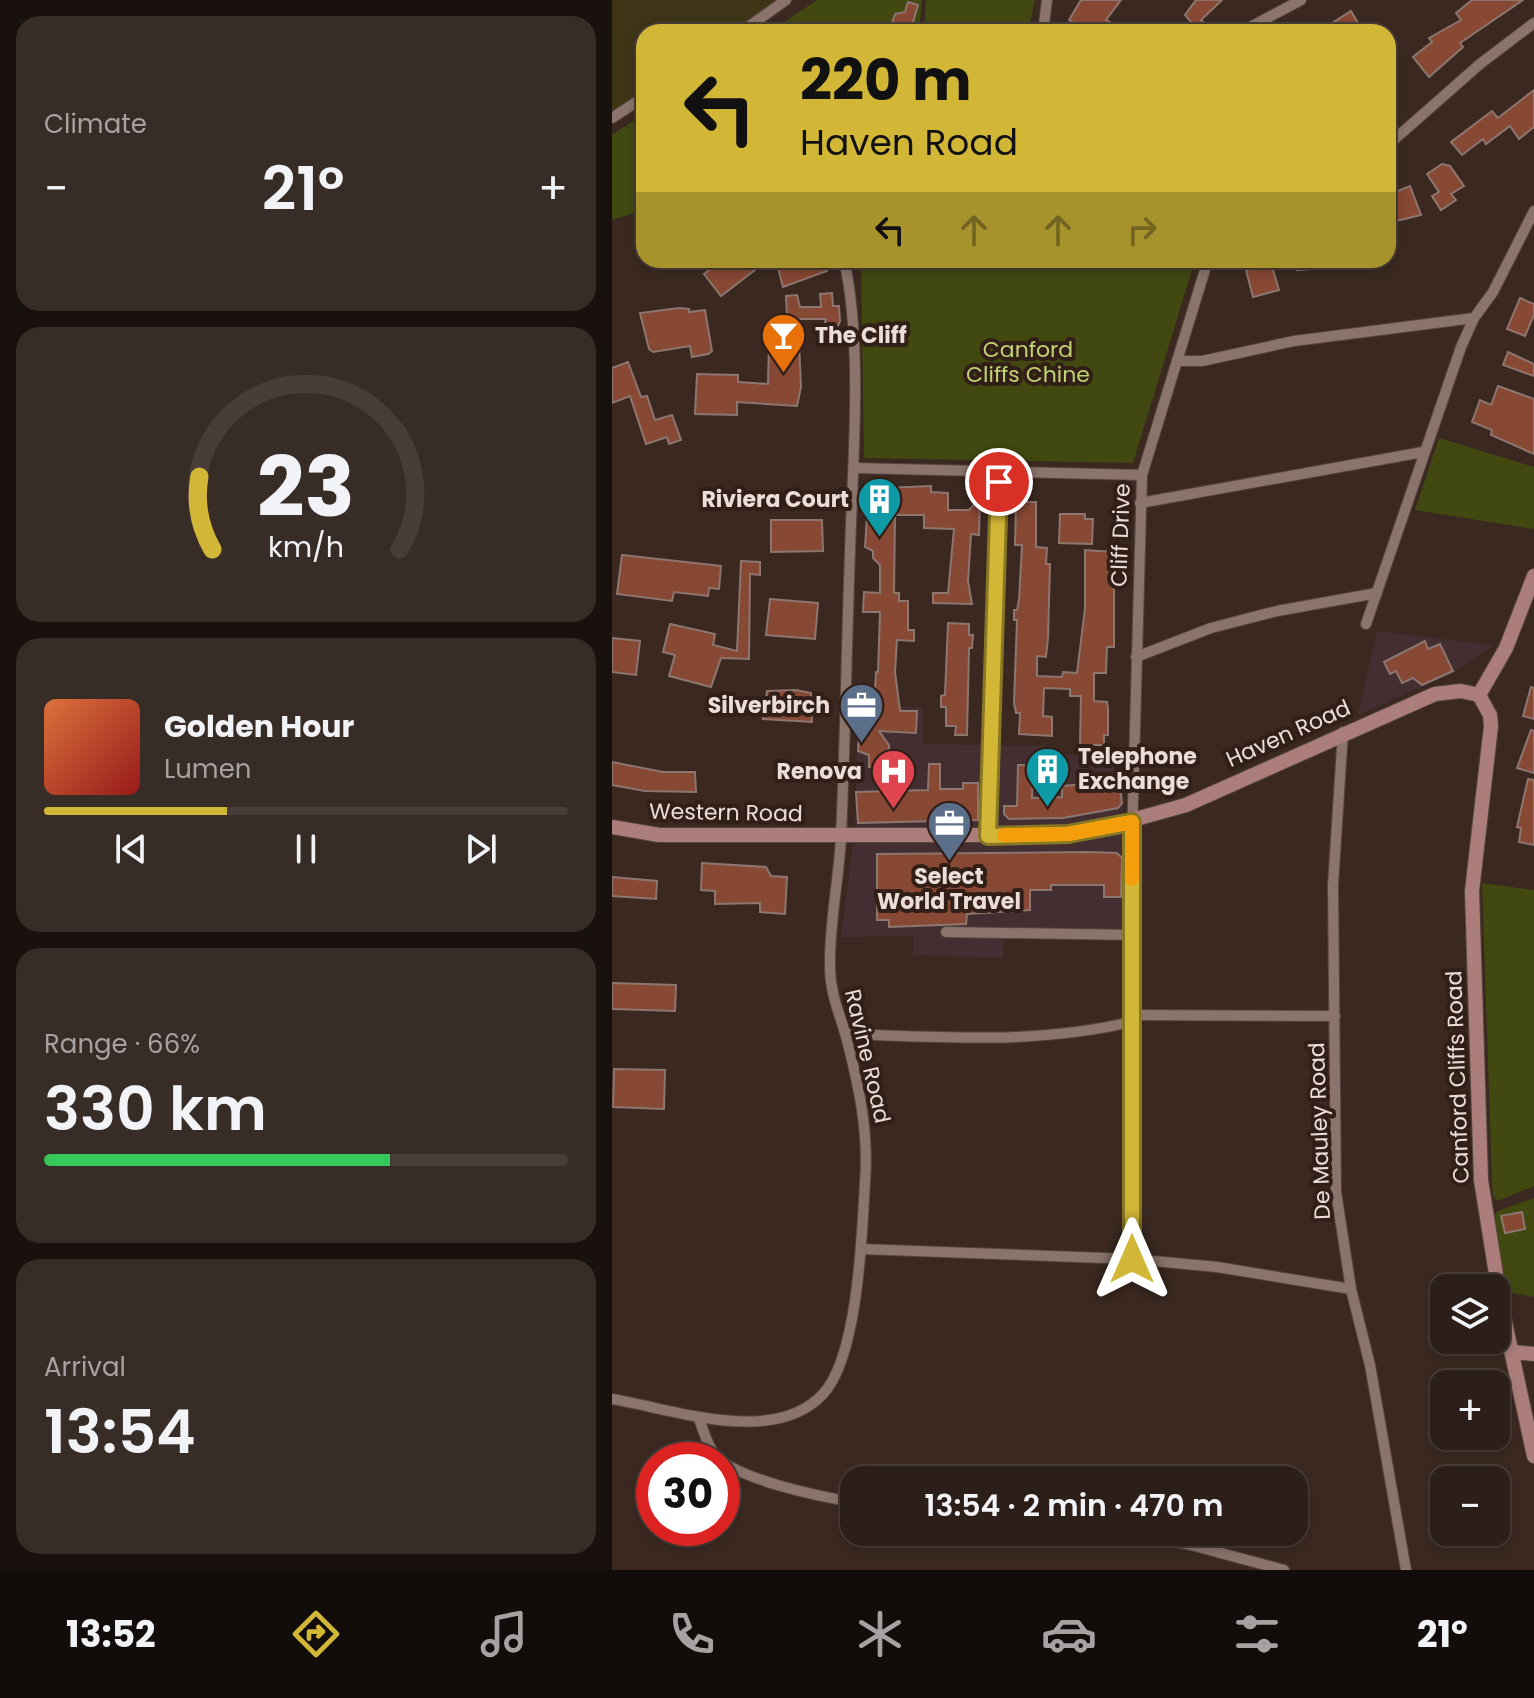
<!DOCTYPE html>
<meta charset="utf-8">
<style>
:root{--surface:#2c1f19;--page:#382c26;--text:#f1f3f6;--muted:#a6a2a2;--line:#483d38;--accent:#d2b736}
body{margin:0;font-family:Poppins,sans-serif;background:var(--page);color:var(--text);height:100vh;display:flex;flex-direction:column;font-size:30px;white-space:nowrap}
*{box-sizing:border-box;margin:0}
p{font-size:26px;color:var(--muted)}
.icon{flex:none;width:44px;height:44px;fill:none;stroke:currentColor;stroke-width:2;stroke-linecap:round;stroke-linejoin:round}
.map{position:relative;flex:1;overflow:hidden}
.drawer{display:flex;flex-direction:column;gap:16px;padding:16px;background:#18110e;width:612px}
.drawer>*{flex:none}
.banner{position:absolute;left:24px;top:24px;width:760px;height:244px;border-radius:24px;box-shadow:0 4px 12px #0003,0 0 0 2px var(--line);background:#d2b736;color:#111;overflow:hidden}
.fabs{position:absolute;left:818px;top:1274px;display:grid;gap:16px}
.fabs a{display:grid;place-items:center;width:80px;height:80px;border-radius:16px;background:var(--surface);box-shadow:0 4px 12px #0003,0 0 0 2px var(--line);font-size:40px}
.speed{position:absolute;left:24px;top:1442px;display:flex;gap:16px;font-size:40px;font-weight:700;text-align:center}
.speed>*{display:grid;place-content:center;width:104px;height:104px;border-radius:50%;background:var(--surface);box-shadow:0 4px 12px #0003,0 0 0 2px var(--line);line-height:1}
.speed .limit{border:12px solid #d22;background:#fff;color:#111}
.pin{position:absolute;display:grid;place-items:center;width:68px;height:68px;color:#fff;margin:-34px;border:4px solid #fff;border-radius:50%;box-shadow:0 2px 8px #0007}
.me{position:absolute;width:88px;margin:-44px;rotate:0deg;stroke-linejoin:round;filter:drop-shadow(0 0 6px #0008)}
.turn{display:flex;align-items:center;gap:28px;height:168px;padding:0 32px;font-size:36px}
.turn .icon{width:104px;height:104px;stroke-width:2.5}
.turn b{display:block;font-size:56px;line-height:68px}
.lanes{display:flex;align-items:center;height:76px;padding:0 32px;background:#0003;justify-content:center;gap:40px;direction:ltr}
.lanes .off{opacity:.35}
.big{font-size:60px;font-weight:600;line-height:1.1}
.drawer .widget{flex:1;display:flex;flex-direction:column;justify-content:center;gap:12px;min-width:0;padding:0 28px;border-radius:24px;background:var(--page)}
.drawer .dial{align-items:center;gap:0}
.dial svg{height:208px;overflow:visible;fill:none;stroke:var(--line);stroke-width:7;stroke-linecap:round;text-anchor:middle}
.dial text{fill:var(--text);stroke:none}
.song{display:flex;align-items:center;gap:24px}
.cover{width:96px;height:96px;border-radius:12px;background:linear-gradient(135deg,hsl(20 70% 55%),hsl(0 70% 35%))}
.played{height:8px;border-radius:4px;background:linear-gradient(90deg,var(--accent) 35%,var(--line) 35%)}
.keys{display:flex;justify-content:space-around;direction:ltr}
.heat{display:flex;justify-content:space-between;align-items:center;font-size:44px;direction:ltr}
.charge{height:12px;border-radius:6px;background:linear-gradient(90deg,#34c759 66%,var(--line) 0)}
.trip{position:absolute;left:228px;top:1466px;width:468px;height:80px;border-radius:24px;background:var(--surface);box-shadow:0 4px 12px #0003,0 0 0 2px var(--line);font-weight:600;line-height:80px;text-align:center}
.tab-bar{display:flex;height:128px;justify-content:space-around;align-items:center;background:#120c0a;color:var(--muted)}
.tab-bar .icon{width:56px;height:56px}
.tab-bar .active{color:var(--accent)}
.tab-bar b{font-size:36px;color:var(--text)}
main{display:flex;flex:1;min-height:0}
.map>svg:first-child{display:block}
.commercial{fill:#432f32}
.green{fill:#414911}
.sand{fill:#3d3515}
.building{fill:#874834;stroke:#8d766f;stroke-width:2}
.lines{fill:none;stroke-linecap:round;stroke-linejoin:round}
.street-casing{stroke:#564640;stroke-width:12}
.secondary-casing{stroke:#564640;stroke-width:16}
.street{stroke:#8a746b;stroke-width:10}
.secondary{stroke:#ab7e7b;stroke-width:14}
.route-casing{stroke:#887723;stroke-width:20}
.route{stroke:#d2b736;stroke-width:14}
.slow{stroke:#f59e0b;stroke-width:14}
.labels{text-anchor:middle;stroke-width:8;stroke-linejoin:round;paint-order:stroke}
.poi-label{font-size:22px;font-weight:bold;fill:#ebded9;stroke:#311f18;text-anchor:end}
.park-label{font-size:22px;fill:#c1d273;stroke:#311f18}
.street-label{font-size:22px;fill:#ebded9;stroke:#311f18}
</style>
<main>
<section class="drawer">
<div class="widget"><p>Climate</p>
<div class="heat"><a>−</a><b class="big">21°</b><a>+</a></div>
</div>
<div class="widget dial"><svg viewBox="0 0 100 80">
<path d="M14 69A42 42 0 1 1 86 69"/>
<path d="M14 69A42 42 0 0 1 9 41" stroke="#d2b736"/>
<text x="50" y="56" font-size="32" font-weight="700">23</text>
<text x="50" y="72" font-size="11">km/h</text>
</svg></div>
<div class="widget">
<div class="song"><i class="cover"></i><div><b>Golden Hour</b><p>Lumen</p></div></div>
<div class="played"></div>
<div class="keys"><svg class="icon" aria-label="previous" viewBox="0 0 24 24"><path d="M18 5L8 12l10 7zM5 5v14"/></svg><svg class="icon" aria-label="pause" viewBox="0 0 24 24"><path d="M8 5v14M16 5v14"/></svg><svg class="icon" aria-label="next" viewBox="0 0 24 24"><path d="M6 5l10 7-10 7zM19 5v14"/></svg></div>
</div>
<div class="widget"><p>Range · 66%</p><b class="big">330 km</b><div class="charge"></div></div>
<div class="widget"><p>Arrival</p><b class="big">13:54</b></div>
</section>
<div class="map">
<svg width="922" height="1570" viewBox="0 0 922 1570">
<rect width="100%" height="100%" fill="#3b2921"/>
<g class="commercial">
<polygon points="765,631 881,645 841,673 746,715"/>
<polygon points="246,706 310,707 310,744 437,746 438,754 512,756 510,930 391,929 391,958 301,955 301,936 229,937 243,828"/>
</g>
<g class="green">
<polygon points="205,0 310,0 307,32 157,32"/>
<polygon points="314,0 423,0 416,32 312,32"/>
<polygon points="32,114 32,210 0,220 0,135"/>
<polygon points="257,260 583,260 521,463 252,458 249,264"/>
<polygon points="827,438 922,467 922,529 803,510"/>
<polygon points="870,883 922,890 922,1186 886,1201 881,1196 880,1181"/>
<polygon points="922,1198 922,1297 895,1292 882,1216 886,1211"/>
</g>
<polygon class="sand" points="0,0 167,0 119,32 32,32 32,90 0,111"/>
<g class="building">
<polygon points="469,0 509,0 494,20 501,24 497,32 477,32 457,20"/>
<polygon points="584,0 610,0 589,20 601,32 572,32 579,22 573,15"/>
<polygon points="860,0 911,0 848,43 851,47 817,77 801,57 820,42 817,38 849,20 844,13"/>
<polygon points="296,2 306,5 298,32 277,32 283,14 293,12"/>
<polygon points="739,11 746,23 740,27 743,32 706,32"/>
<polygon points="922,90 922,127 907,139 898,126 874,144 871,139 850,155 839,142 880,111 886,118"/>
<polygon points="830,164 838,166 852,186 839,194 844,200 829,210 820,196 827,192 815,174"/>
<polygon points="798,186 809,215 776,223 776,195"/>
<polygon points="110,260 156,260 109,296 92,274"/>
<polygon points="164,260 211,260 215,271 171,287"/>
<polygon points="684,260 715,260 715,268 685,270"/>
<polygon points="659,263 667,290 641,297 634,270"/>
<polygon points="220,293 221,306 227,306 228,321 224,331 212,325 214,319 175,319 174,296 185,295 188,307 209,307 208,294"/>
<polygon points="908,298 922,304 922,315 913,336 895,329"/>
<polygon points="67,308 77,309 77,312 93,310 100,351 96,354 80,357 78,346 41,352 37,349 28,313"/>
<polygon points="157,342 187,343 189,387 185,406 125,402 125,415 83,414 85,374 126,375 126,382 156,384"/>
<polygon points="896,352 922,364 922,376 891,365"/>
<polygon points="16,362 29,397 35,396 43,420 60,415 69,440 57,444 55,437 34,444 18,396 0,403 0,368"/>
<polygon points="886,386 922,399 922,454 879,435 880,430 860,422 868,400 879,405"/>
<polygon points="257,485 271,488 319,486 319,492 336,493 336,510 357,510 368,498 367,535 359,534 356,581 360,604 321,603 321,593 336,593 342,529 312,528 312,515 283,515 282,593 287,593 287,601 296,601 296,630 302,630 302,641 285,640 283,672 288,711 305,711 304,733 267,731 277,745 276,763 271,767 257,767 257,755 246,751 248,710 262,710 264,672 266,672 268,612 251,612 252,592 268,593 268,565 261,558 261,551 253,547"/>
<polygon points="404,502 424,502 424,547 435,548 434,564 438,564 436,638 434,657 425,656 425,676 450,677 451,672 465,673 473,608 473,550 502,552 502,647 495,647 494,673 482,673 482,701 495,702 496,709 496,735 492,735 492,745 468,745 469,696 458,696 458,689 432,688 431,716 440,717 440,736 407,734 408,713 404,713 402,703 405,620 402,620 402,610 405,610 407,600 410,545 403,545"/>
<polygon points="448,514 473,514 473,519 481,519 480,544 447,543"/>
<polygon points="159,520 210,520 211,551 159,552"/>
<polygon points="10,555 109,566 107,589 97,588 96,596 62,592 60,601 5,594"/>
<polygon points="129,561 148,562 148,575 138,574 137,659 109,658 99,687 57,676 63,655 51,652 58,624 103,634 101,645 125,651"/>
<polygon points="158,599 206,603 203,639 154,635"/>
<polygon points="336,623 357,624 357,635 361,635 360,648 357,648 355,735 343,735 344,726 334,726 334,707 329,707 329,696 333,695"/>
<polygon points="0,638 28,641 24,675 0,672"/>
<polygon points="813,641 816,649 828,644 841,671 810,685 801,678 790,683 784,671 778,674 772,662"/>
<polygon points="919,687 922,688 922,719 911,716"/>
<polygon points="184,690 199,693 200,722 151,719 155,691"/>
<polygon points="919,730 922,731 922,773 905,768"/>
<polygon points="0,762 51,772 83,772 84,792 33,791 0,785"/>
<polygon points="317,764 328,764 328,789 351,789 351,783 366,783 366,820 246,823 244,792 316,790"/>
<polygon points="406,765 421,765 420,798 450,797 450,786 507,781 510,803 506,808 451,818 397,819 392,814 392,806 405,806"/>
<polygon points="916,779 922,780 922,845 907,842 909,828 905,827"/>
<polygon points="475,852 505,853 510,858 509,897 492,897 492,885 439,885 439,890 418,890 418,910 355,914 354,924 277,927 277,920 265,920 265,854"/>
<polygon points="90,863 154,867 159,876 175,877 173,914 148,912 148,903 103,904 103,891 89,890"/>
<polygon points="0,877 45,881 44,899 0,896"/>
<polygon points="0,983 64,985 63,1011 0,1009"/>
<polygon points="2,1069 53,1070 52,1109 1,1107"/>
<polygon points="910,1212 913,1229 893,1233 889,1216"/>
</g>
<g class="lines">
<defs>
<g id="street">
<polyline points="129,32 174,0"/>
<polyline points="431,32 435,0"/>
<polyline points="629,32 689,0"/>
<polyline points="0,118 32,97"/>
<polyline points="776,145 868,64 922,23"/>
<polyline points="565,361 590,361 682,341 862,318"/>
<polyline points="243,468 530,475"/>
<polyline points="528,503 811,452"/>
<polyline points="754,624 849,347 862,318 881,292 922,211"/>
<polyline points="524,657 599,628 665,611 765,593"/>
<polyline points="731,732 721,885 724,1192 739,1289 758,1365 794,1570"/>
<polyline points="376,836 387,471"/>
<polyline points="334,932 521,935"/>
<polyline points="522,1015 723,1016"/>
<path d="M234 1034C333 1037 425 1045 523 1021"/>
<polyline points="249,1249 520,1259 605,1267 739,1289"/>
<polyline points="520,1259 520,838 530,475 596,260"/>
<path d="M0 1399C60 1409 162 1447 211 1394 246 1357 250 1234 253 1182 257 1133 247 1087 235 1040 228 1014 218 994 218 967 217 923 227 880 229 837 234 724 235 612 240 500 243 428 248 330 232 260"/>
<path d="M86 1417C91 1428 94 1442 101 1452 119 1479 210 1497 242 1502"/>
<polyline points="496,1532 575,1544 672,1570"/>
</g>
<g id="secondary">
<polyline points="867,695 878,715 879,726 860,891 869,1180 888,1299 922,1456"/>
<polyline points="867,695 894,648 922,576"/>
<polyline points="0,827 47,835 404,835 481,831 574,805 823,694 849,691 867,695"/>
<polyline points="901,1352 922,1354"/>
</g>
</defs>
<use href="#street" class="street-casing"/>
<use href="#secondary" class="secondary-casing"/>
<use href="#street" class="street"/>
<use href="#secondary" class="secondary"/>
</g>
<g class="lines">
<defs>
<polyline id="route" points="387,482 376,836 456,834 520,822 520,1259"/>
</defs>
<use href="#route" class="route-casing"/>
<use href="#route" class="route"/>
<polyline class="slow" points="392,835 456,834 520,822 520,879"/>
</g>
<defs>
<symbol id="bar-pin" viewBox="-11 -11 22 30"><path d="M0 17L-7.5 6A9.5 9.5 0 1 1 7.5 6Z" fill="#e8710a" stroke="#311f18"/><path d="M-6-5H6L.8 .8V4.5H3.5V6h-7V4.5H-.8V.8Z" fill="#fff"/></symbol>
<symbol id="building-pin" viewBox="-11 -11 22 30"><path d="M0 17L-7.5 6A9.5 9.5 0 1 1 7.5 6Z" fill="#0f9aa8" stroke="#311f18"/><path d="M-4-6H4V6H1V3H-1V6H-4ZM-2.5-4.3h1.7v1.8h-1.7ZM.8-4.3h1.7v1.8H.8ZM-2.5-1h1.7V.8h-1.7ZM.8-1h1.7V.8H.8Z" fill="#fff"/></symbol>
<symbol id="office-pin" viewBox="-11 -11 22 30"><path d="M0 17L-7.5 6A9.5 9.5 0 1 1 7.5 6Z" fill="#5c6f8a" stroke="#311f18"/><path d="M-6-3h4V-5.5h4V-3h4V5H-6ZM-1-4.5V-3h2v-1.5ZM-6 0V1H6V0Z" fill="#fff"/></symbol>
<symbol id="hospital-pin" viewBox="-11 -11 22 30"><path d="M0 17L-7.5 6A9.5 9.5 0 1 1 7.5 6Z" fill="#e0444e" stroke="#311f18"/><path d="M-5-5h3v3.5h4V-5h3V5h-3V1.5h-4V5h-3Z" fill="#fff"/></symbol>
</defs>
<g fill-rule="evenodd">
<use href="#bar-pin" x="146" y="310" width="51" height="69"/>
<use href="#building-pin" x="242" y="474" width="51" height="69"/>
<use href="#office-pin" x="224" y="680" width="51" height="69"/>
<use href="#building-pin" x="410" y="744" width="51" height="69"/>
<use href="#hospital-pin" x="256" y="746" width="51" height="69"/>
<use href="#office-pin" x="312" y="798" width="51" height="69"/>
</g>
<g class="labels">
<g class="poi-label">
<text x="203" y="343" text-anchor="start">The Cliff</text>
<text x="237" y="507">Riviera Court</text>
<text x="218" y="713">Silverbirch</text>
<text x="466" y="764" text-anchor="start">Telephone<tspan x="466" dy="25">Exchange</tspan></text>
<text x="250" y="779">Renova</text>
<text x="337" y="884" text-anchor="middle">Select<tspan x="337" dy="25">World Travel</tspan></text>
</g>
<g class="park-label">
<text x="416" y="357">Canford<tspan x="416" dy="25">Cliffs Chine</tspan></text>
</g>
<g class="street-label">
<text transform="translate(508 535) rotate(-88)" y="8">Cliff Drive</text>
<text transform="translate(676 733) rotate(-24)" y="8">Haven Road</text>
<text transform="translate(114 812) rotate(1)" y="8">Western Road</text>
<text transform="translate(256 1056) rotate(77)" y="8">Ravine Road</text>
<text transform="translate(845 1077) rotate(-92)" y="8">Canford Cliffs Road</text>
<text transform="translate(707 1131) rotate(-92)" y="8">De Mauley Road</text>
</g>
</g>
</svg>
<div class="fabs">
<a><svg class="icon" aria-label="layers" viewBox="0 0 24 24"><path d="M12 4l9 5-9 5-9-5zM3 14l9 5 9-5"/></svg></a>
<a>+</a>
<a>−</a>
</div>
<div class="speed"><div class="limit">30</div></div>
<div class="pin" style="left:387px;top:482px;background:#d93025"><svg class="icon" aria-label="arrive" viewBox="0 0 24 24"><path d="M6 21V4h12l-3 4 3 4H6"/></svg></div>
<svg class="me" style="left:520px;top:1259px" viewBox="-20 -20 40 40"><path d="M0-17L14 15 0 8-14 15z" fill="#d2b736" stroke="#fff" stroke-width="4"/></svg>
<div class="trip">13:54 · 2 min · 470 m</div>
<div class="banner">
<div class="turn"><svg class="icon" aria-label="left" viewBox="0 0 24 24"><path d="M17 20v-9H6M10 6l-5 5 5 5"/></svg><div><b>220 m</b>Haven Road</div></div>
<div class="lanes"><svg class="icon" aria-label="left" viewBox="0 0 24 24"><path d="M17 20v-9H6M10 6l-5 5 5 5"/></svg><svg class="icon off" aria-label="ahead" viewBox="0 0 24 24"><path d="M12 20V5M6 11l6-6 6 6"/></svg><svg class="icon off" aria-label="ahead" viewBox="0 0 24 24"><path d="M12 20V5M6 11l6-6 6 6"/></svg><svg class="icon off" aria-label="right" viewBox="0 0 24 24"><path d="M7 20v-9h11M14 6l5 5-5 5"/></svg></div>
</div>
</div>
</main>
<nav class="tab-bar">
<b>13:52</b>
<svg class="icon active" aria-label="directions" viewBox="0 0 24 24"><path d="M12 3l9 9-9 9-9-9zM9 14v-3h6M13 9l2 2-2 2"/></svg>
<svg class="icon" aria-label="music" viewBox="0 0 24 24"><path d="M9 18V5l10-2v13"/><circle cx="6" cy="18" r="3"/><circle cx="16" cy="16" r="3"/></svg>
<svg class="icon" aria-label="phone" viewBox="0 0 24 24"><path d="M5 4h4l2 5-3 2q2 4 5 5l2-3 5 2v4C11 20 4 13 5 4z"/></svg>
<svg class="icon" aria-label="climate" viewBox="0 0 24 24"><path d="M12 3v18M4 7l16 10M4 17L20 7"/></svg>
<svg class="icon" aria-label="car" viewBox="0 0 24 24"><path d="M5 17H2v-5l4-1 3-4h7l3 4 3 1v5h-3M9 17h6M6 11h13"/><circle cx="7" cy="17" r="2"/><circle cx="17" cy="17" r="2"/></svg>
<svg class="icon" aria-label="filters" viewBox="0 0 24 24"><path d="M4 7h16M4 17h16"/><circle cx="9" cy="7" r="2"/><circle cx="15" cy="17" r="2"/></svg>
<b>21°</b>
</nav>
